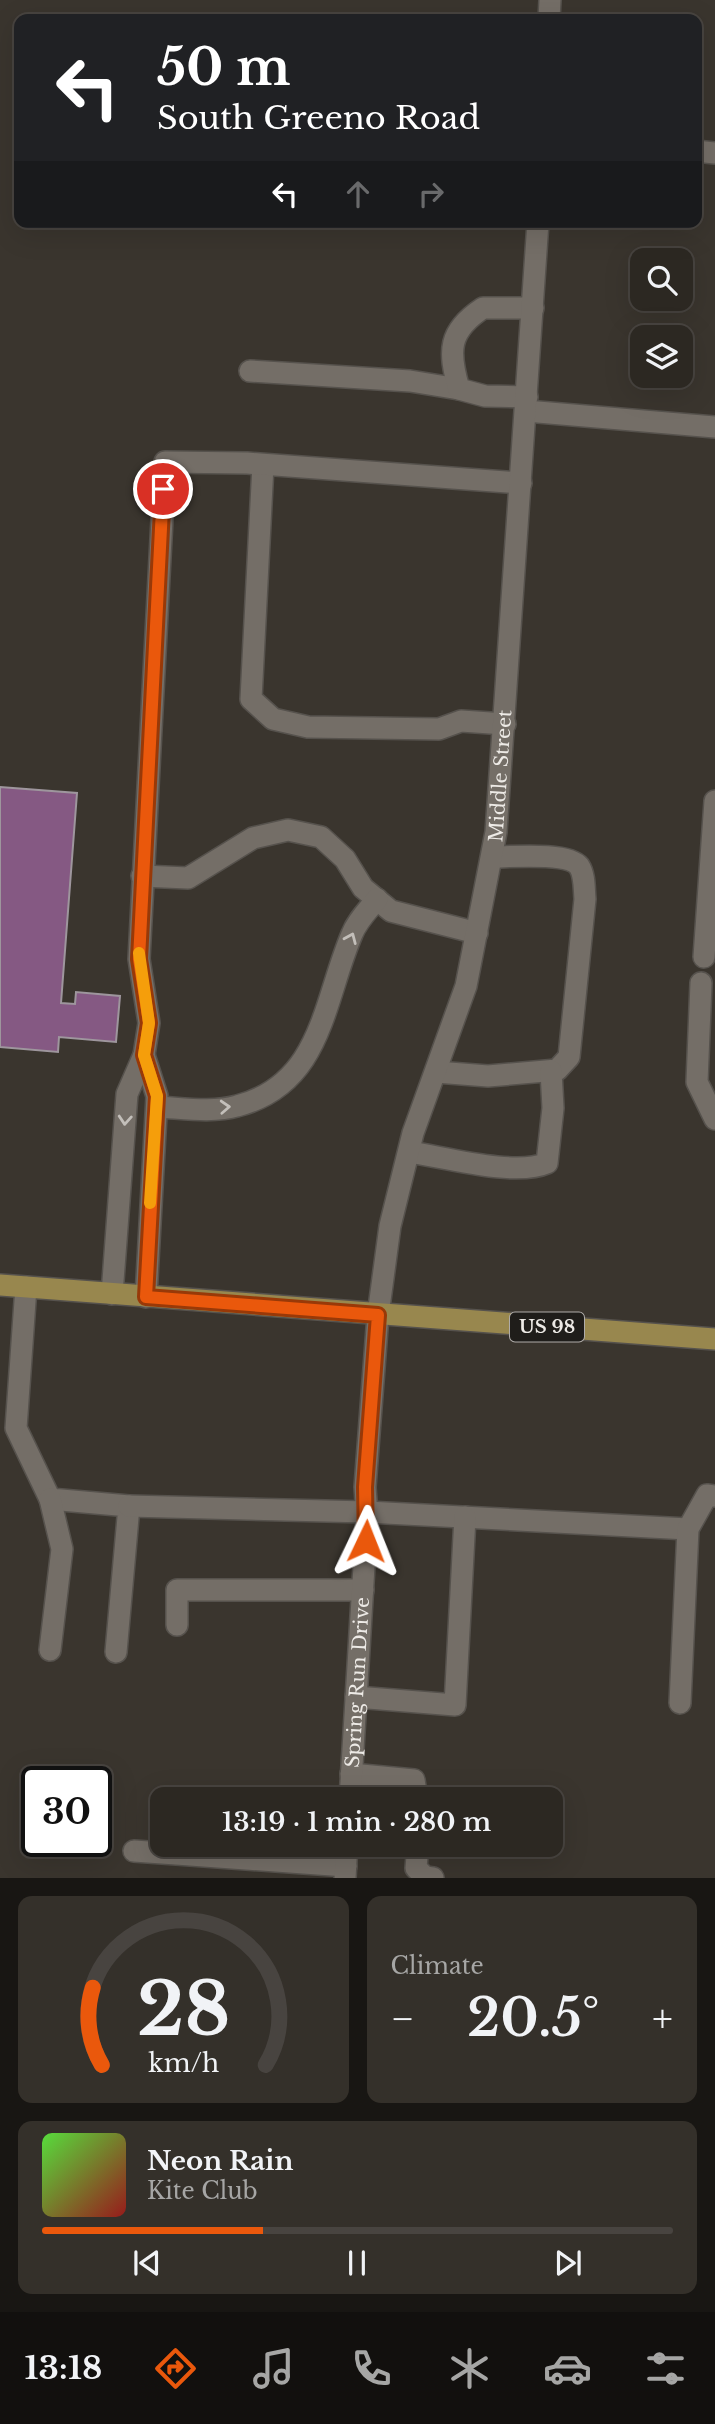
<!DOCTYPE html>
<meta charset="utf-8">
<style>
:root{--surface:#2c2822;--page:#34302a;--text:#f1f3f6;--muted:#a6a6a5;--line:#484440;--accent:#ea580c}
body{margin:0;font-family:"Libre Baskerville",serif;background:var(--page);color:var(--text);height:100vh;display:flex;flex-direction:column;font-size:26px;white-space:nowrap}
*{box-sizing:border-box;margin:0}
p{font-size:23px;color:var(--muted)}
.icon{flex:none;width:38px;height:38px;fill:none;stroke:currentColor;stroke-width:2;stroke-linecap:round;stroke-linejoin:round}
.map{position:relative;height:1878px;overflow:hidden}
.details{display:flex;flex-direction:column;gap:18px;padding:18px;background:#181613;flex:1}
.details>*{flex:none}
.guide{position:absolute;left:14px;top:14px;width:688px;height:214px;border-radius:14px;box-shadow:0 7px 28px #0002,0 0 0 2px var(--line);background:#202124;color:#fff;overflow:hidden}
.controls{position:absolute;left:630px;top:248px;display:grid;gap:14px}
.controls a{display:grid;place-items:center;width:63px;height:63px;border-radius:14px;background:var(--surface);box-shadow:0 7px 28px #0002,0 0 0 2px var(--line);font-size:35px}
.speed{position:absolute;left:21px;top:1766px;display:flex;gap:14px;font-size:35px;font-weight:700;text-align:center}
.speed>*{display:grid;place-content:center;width:91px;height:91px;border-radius:50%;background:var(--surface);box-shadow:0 7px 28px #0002,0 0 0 2px var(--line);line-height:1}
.speed .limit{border:4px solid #111;border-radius:10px;background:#fff;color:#111}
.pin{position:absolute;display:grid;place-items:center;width:60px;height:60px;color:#fff;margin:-30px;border:4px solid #fff;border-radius:50%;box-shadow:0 2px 7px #0007}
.me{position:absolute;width:77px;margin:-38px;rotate:2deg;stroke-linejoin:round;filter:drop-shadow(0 0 5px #0008)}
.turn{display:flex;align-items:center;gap:24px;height:147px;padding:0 28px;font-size:32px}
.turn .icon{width:91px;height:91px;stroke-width:2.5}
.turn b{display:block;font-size:49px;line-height:60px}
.lanes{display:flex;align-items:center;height:66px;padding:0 28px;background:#0003;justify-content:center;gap:35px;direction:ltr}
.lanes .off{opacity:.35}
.big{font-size:52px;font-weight:600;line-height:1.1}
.details .tile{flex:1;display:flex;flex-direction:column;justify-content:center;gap:10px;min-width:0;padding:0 24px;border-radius:14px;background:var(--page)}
.details .dial{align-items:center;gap:0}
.dial svg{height:182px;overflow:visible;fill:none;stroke:var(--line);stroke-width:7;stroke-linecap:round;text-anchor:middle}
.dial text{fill:var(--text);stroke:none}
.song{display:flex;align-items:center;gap:21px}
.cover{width:84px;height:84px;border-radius:10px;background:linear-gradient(135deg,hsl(110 70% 55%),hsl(0 70% 35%))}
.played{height:7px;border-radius:4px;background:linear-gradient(90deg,var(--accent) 35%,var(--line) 35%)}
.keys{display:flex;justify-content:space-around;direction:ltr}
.heat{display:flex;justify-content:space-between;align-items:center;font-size:38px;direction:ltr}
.details .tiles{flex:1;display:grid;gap:18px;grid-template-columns:1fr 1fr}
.tile:last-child{grid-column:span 2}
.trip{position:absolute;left:150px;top:1787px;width:413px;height:70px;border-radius:14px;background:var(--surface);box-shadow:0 7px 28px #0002,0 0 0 2px var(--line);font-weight:600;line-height:70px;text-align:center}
.dock{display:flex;height:112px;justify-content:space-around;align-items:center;background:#12100e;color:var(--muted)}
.dock .icon{width:49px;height:49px}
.dock .on{color:var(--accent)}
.dock b{font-size:32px;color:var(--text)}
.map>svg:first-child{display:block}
.building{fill:#855983;stroke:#9e969d;stroke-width:2}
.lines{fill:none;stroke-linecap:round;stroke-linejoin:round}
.minor-casing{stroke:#56524d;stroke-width:24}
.major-casing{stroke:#56524d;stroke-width:24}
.minor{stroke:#746e67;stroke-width:21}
.major{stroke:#98874e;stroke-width:21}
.oneway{stroke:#c3bfba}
.route-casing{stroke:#983908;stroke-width:18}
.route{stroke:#ea580c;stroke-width:12}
.slow{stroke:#f59e0b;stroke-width:12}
.labels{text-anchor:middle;stroke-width:7;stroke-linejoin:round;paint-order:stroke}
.shield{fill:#1f1d1a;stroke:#afaca9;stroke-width:2}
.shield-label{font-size:18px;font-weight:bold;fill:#edeae6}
.street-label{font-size:19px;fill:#edeae6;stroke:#1f1d1a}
</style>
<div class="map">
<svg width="715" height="1878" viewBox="0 0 715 1878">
<rect width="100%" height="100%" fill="#3a352e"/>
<polygon class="building" points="0,787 77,793 61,1003 75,1004 76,992 120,996 116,1042 59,1037 58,1052 0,1047"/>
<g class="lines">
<defs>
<g id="minor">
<polyline points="549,19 550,0"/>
<polyline points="696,151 715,153"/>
<polyline points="250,371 410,381 459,389"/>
<path d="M527 397 485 396 459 389C448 351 448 331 483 308H533"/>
<polyline points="526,411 715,427"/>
<polyline points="263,465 251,699 273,719 308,727 439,729 461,721 505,724"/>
<polyline points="142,876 188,878 253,838 288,830 321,837 345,859 363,888 391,911 477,933"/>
<polyline points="704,957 715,801"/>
<polyline points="701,983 697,1082 715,1119"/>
<polyline points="144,1055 157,1096 146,1297"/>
<path d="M436 1072 488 1076 557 1070 569 1057 585 899C584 889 585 875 579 866 568 852 511 857 492 857"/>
<path d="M157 1107C181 1108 213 1113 237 1106 322 1084 323 1002 352 934 357 921 368 910 377 899"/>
<path d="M409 1152C444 1157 515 1177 547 1163L553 1108 551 1071"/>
<polyline points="26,1287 16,1428 50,1499 129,1506 116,1652"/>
<polyline points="112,1294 127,1094 144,1055 149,1023 139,959 165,462 247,463 521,483"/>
<polyline points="129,1506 367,1512 688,1529"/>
<polyline points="177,1625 177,1590 363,1590"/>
<polyline points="50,1650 62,1549 50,1499"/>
<polyline points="356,1697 455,1705 465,1517"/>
<polyline points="680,1703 688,1529 707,1495 715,1496"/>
<polyline points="351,1774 414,1780 417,1799"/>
<path id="s1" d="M350 1799 367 1516 365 1487 378 1315 390 1226 413 1133 466 986 496 832 538 222"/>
<polyline points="418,1844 416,1868 425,1877 433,1878"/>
<polyline points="134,1851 346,1866"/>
<polyline points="345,1878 347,1844"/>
</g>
<polyline id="major" points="0,1285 715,1339"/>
</defs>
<use href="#minor" class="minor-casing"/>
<use href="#major" class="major-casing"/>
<use href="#minor" class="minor"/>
<use href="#major" class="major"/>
</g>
<defs><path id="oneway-chevron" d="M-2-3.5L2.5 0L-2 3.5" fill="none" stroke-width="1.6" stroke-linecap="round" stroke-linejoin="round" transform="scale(1.75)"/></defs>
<g class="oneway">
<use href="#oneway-chevron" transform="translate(351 938) rotate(-67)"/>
<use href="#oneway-chevron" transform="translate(225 1107) rotate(-3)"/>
<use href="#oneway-chevron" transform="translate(125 1120) rotate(94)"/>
</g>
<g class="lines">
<defs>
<polyline id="route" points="163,489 139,959 149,1023 144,1055 157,1096 146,1297 378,1315 365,1487 366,1541"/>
</defs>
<use href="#route" class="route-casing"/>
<use href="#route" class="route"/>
<polyline class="slow" points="139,953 149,1023 144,1055 157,1096 150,1203"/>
</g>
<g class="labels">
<rect class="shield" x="510" y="1312.5" width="74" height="29" rx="5"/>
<g class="shield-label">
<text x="547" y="1333">US 98</text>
</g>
<g class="street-label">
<text dy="7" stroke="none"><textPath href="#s1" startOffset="1040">Middle Street</textPath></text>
<text dy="7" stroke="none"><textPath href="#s1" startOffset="117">Spring Run Drive</textPath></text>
</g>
</g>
</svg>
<div class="controls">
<a><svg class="icon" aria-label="search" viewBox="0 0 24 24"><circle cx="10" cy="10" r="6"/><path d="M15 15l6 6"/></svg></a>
<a><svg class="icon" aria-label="layers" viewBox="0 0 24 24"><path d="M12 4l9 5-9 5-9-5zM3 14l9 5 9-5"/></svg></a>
</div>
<div class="speed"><div class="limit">30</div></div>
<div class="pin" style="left:163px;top:489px;background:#d93025"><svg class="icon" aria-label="arrive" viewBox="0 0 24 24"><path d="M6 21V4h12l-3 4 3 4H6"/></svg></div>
<svg class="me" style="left:366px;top:1541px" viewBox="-20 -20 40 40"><path d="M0-17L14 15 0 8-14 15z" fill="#ea580c" stroke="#fff" stroke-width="4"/></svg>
<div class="trip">13:19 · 1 min · 280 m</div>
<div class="guide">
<div class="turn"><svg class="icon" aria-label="left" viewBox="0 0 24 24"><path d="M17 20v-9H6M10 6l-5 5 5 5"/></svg><div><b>50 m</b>South Greeno Road</div></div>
<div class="lanes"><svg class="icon" aria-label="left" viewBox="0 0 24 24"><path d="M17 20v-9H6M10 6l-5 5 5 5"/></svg><svg class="icon off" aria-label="ahead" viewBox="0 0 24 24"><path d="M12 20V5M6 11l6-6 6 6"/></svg><svg class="icon off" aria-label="right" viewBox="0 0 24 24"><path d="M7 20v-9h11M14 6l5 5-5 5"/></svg></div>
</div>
</div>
<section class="details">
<div class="tiles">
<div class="tile dial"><svg viewBox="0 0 100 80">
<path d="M14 69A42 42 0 1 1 86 69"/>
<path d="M14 69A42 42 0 0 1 10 35" stroke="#ea580c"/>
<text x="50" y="56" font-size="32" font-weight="700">28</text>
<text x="50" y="72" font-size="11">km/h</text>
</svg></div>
<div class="tile"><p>Climate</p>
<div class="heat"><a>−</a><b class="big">20.5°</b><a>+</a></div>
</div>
<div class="tile">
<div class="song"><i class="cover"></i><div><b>Neon Rain</b><p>Kite Club</p></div></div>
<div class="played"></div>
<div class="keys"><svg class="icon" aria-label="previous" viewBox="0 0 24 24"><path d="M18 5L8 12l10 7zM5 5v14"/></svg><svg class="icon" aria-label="pause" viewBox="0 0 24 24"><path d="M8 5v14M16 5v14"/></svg><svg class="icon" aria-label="next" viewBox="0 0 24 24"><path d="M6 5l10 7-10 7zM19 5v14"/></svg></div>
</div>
</div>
</section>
<nav class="dock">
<b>13:18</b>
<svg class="icon on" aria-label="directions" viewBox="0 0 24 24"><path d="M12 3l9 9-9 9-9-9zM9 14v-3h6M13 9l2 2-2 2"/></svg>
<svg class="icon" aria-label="music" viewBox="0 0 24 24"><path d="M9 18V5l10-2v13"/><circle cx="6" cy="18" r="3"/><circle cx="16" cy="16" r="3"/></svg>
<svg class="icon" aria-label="phone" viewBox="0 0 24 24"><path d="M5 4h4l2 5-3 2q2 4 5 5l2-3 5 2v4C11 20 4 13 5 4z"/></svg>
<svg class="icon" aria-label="climate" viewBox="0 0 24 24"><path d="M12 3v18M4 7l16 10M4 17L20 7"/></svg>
<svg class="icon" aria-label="car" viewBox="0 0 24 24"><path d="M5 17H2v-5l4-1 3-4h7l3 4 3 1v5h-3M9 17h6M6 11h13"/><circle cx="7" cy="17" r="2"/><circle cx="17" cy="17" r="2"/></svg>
<svg class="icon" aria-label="filters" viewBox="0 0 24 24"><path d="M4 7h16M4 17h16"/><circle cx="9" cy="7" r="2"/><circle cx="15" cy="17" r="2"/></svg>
</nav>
